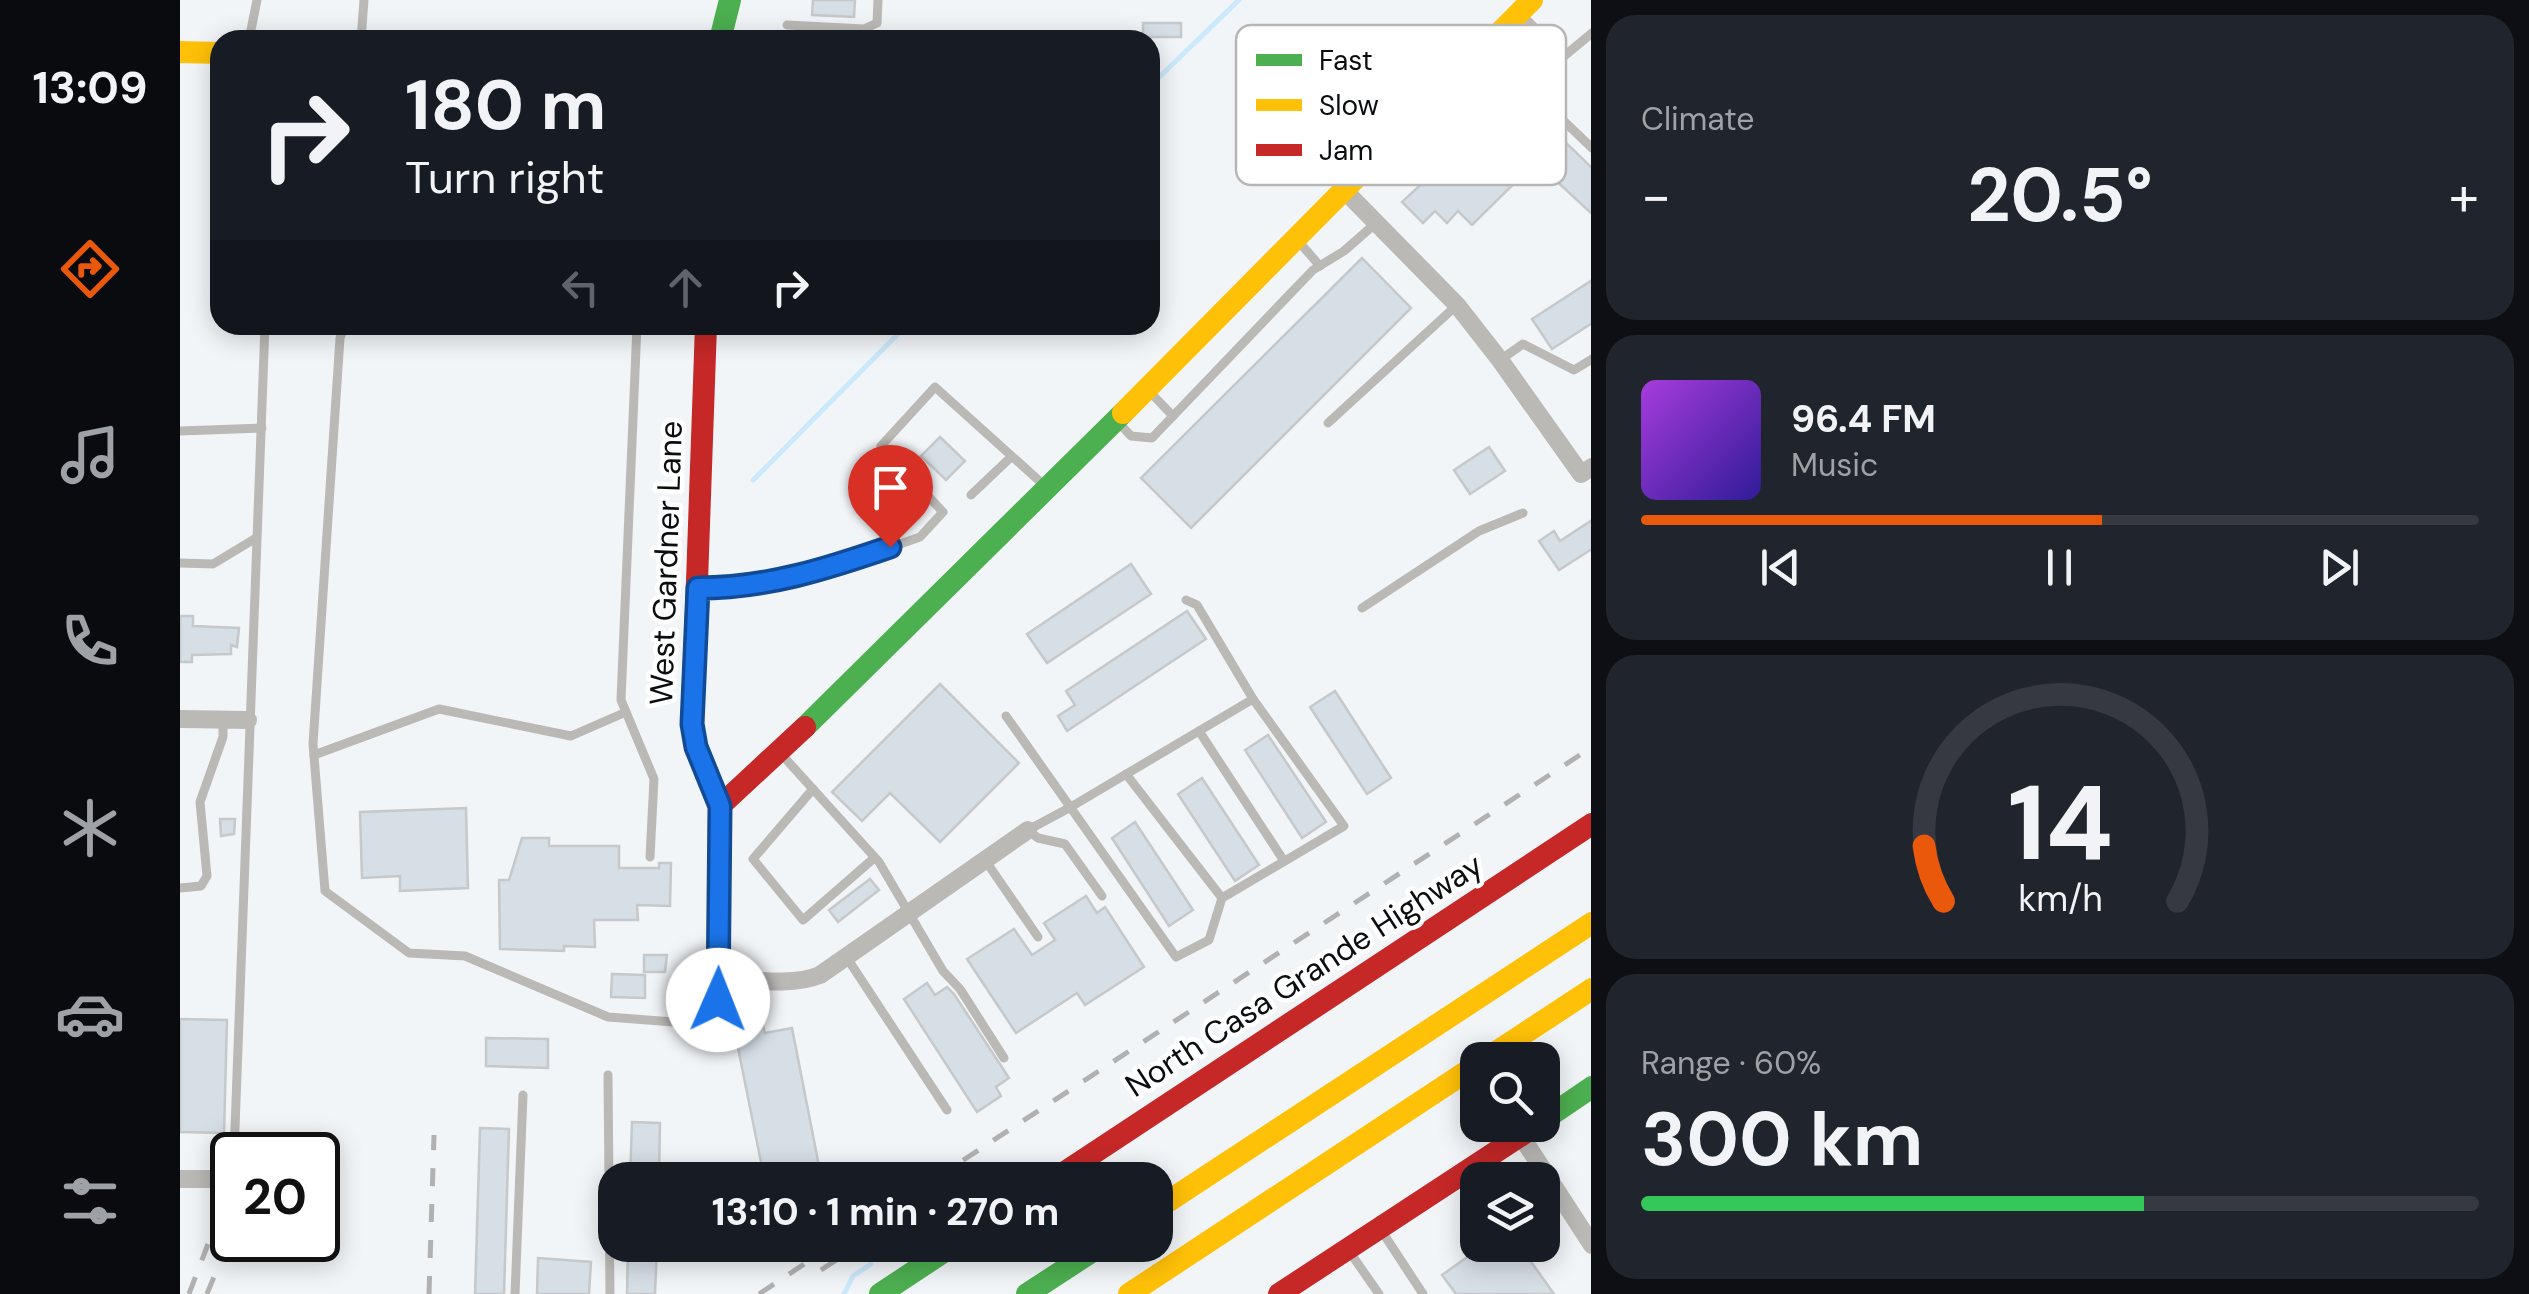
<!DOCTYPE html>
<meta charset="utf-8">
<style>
:root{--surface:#171b24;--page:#20242c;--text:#f1f3f6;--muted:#9ea1a6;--line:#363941;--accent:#ea580c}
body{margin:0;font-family:"DM Sans",sans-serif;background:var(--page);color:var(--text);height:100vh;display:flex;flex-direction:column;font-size:38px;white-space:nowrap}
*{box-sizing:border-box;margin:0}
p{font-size:32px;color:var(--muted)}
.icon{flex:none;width:55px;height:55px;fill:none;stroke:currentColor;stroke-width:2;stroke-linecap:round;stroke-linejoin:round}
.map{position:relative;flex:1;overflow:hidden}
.drawer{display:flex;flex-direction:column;gap:15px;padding:15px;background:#0d0f14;width:938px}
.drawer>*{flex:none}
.guide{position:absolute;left:30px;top:30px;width:950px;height:305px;border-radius:30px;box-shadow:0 5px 25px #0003;background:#171b24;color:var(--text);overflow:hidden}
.tools{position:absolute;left:1280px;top:1042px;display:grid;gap:20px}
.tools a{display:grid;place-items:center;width:100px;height:100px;border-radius:20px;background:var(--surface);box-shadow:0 5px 25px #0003;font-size:50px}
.speed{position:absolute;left:30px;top:1132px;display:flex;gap:20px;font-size:50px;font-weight:700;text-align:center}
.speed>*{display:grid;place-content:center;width:130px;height:130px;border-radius:50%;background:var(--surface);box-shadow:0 5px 25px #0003;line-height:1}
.speed .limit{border:5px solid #111;border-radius:15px;background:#fff;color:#111}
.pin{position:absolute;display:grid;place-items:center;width:85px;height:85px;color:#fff;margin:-102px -42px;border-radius:50% 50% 50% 0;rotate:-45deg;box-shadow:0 0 10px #0007}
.pin .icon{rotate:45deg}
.me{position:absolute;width:110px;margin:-55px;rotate:1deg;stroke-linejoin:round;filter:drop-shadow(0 0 8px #0008)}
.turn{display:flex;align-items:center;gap:35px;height:210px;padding:0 30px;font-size:45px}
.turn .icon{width:130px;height:130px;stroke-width:2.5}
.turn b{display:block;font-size:70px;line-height:85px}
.lanes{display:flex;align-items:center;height:95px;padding:0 30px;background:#0003;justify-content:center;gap:50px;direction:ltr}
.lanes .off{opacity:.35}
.big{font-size:75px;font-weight:700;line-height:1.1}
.drawer .tile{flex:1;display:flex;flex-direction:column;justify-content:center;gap:15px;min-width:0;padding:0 35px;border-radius:30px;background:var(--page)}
.drawer .dial{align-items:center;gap:0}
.dial svg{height:260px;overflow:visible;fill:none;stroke:var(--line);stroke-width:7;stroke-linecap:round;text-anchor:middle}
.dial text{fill:var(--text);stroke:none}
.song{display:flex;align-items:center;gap:30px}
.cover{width:120px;height:120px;border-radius:15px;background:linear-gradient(135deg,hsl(280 70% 55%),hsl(250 70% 35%))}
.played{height:10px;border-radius:5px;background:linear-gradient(90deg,var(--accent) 55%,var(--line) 55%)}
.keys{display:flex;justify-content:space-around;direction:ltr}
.heat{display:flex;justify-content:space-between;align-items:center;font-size:55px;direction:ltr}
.charge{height:15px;border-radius:8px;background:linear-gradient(90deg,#34c759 60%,var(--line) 0)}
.trip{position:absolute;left:418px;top:1162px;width:575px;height:100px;border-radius:30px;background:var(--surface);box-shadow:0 5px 25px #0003;font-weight:700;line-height:100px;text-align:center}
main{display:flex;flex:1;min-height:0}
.menu{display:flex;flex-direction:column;width:180px;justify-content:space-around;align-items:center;background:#090b0e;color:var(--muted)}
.menu .icon{width:70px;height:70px}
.menu .active{color:var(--accent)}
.menu b{font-size:45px;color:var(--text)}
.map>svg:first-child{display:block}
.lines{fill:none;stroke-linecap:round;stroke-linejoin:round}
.stream{stroke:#cbe9fc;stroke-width:5}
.building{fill:#d6dee6;stroke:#c6c8ca;stroke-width:2.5}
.lane{stroke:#bbb9b6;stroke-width:9}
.street{stroke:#bbb9b6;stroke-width:18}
.fast{stroke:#4caf50;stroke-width:22}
.slow{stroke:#ffc107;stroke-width:22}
.jam{stroke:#c62828;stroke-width:22}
.rail{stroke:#b1b1b1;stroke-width:5;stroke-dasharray:18 18;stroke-linecap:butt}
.route-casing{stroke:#114b97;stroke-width:25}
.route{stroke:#1a73e8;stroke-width:18}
.labels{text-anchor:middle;stroke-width:9;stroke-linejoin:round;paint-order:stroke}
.street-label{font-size:32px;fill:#0b0d0e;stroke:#fff}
.key{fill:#fff;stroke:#b6b6b7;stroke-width:2.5}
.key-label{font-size:28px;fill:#0b0d0e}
</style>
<main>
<nav class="menu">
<b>13:09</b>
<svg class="icon active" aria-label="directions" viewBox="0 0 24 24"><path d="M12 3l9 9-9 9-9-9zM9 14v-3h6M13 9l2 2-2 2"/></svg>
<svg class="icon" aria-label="music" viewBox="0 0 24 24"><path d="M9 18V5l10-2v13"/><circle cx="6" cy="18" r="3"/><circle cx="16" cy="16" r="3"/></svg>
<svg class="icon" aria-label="phone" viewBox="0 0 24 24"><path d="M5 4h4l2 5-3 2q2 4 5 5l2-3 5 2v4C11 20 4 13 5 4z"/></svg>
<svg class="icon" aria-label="climate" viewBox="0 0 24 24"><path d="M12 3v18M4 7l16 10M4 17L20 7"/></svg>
<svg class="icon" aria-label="car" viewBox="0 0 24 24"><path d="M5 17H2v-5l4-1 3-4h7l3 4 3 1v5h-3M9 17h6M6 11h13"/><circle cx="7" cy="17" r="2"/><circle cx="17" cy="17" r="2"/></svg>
<svg class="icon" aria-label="filters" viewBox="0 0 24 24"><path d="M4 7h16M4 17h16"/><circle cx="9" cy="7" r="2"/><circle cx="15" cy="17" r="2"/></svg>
</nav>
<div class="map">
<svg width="1412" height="1294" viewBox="0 0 1412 1294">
<rect width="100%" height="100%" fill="#f2f5f8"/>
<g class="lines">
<g class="stream">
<polyline points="970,86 1059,0"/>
<polyline points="573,480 727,325"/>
<polyline points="664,1294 673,1276 691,1264"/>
</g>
</g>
<g class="building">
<polygon points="633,0 675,0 674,17 632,15"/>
<rect x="963" y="23" width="38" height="14"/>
<polygon points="1316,75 1412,168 1412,214 1356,162 1292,225 1278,211 1267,223 1255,211 1243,223 1222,202 1293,136 1323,166 1341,147 1291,101"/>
<polygon points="1182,258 1231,308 1011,528 961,478"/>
<polygon points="1412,280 1412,323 1372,349 1352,319"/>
<polygon points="760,437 785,461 766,480 741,456"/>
<polygon points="1309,447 1325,471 1290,494 1274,470"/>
<polygon points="1412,520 1412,549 1379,570 1359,541 1374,531 1380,541"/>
<polygon points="951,564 971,594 867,663 847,634"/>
<polygon points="1007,611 1026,639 887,731 878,716 895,705 886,691"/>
<polygon points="0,616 13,616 13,626 59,628 57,647 51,645 51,654 12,655 12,662 0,662"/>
<polygon points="760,684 839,763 760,842 710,793 682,821 652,792"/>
<polygon points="1155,691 1211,778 1187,794 1130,707"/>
<polygon points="1088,735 1146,822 1122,838 1065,750"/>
<polygon points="1022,778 1079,865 1055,881 998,794"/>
<polygon points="286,808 288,888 220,891 220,876 182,878 180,812"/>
<polygon points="40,819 55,819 54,834 41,836"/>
<polygon points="955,822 1013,910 989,926 932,838"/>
<polygon points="342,838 369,838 369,846 439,846 439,868 479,868 479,863 491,863 490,906 457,905 458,920 414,920 415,947 384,946 384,951 320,949 319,880 329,880"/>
<polygon points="690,879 699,890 658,922 649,910"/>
<polygon points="906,896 917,913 925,907 964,967 905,1005 897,993 836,1033 787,959 834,929 852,955 875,940 864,923"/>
<polygon points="464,955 487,955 485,972 464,972"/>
<polygon points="432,974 465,975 465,998 431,997"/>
<polygon points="747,983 755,995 767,987 774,994 829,1078 816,1087 821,1096 797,1112 724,999"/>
<polygon points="0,1019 47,1020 44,1133 0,1132"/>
<polygon points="582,1022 585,1033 612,1028 639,1166 584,1177 554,1028"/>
<polygon points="306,1038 368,1039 368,1068 306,1066"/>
<polygon points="452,1122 480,1123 479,1180 450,1180"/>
<polygon points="300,1128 329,1129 324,1294 295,1294"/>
<polygon points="448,1245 477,1245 475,1294 447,1294"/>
<polygon points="1304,1245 1339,1245 1374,1294 1276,1294 1262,1275"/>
<polygon points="358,1258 411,1262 409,1294 357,1294"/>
</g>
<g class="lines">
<g class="lane">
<polyline points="1343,16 1383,57 1364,102 1412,148"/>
<polyline points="607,25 684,29 697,23 698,0"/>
<polyline points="69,40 77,0"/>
<polyline points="181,40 184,0"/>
<polyline points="1383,57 1412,33"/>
<polyline points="1119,242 1140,266"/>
<polyline points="165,325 160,338 133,744 145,891 229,953 285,956 428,1017 533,1025 539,978"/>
<polyline points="457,325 441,700 474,779 470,857"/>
<polyline points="1320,360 1343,344 1394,370 1412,359"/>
<polyline points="967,389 993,416"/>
<polyline points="938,422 951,436 972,438 1133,270 1164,251 1196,223"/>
<polyline points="1148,423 1277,305"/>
<polyline points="0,431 82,428"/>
<polyline points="791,495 831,457"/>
<polyline points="0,563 33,564 76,538"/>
<polyline points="521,588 564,588 640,572 740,537 763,512 701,446 755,387 865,486"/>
<polyline points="1006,600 1017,605 1073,699"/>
<polyline points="1182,608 1299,531 1343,513"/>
<polyline points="826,716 996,957 1029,940 1042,898 1164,826 1073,699 889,808 848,830 858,838 885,844 922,896"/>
<polyline points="1019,731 1104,861"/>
<polyline points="134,755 259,709 391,736 446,712"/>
<polyline points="603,756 699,862 763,971 780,989 824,1058"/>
<polyline points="946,774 1042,898"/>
<polyline points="633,789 573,859 623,920 693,859"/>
<polyline points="805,860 858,937"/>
<polyline points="0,888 21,886 27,876 20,802 43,737 43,720"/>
<polyline points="667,958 767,1110"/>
<polyline points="428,1075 430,1294"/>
<polyline points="54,1155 85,325"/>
<polyline points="1201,1230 1243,1294"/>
<polyline points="1169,1251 1199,1294"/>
<polyline points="335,1294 343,1095"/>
</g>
<g class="street">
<polyline points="1162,188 1277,305 1320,360 1401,474 1412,467"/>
<polyline points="0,719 68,720"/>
<path d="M540 806 539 978C571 979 610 987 640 975L848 830"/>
<polyline points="1341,1136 1412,1245"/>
<polyline points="0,1179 52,1179"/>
</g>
<g class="fast">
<polyline points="540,40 550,0"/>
<polyline points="625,727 943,413"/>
<polyline points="1362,1121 1412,1087"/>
<polyline points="700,1294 774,1245"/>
<polyline points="847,1294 922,1245"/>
</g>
<g class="slow">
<polyline points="0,52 40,53"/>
<polyline points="943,413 1352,0"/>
<polyline points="1304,1060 1412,989"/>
<polyline points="975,1210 1412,923"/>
<polyline points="949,1294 1298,1064"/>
</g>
<g class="jam">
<polyline points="526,325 512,724 516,747 540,806 625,727"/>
<polyline points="873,1180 1412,824"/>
<polyline points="1099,1294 1357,1125"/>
</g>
<g class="rail">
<polyline points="753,1180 1412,747"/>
<polyline points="641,1270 679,1245"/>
<polyline points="9,1294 28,1244"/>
<polyline points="27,1294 44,1252"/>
<polyline points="249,1294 254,1135"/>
<polyline points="579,1294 653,1245"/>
</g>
</g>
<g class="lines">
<defs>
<path id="route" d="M538 1000 540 806 516 747 512 724 518 588C587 588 646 569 710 547"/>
</defs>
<use href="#route" class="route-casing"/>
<use href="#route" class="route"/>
</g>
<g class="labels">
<g class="street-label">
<text transform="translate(486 563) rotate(-88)" y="11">West Gardner Lane</text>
<text transform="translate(1124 975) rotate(-33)" y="11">North Casa Grande Highway</text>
</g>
</g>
<rect x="1056" y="25" width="330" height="160" rx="15" class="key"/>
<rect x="1076" y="54" width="46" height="12" fill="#4caf50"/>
<rect x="1076" y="99" width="46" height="12" fill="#ffc107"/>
<rect x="1076" y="144" width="46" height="12" fill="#c62828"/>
<g class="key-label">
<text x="1139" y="70">Fast</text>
<text x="1139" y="115">Slow</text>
<text x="1139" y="160">Jam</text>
</g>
</svg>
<div class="tools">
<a><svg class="icon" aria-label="search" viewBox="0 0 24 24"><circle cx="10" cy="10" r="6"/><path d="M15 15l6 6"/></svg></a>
<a><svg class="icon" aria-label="layers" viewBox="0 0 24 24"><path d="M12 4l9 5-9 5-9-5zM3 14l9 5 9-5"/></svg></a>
</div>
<div class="speed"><div class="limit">20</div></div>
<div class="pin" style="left:710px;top:547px;background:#d93025"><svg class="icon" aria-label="arrive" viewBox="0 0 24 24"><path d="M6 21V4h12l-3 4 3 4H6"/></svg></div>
<svg class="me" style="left:538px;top:1000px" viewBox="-20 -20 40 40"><circle r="19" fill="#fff"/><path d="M0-13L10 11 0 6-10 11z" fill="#1a73e8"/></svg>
<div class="trip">13:10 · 1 min · 270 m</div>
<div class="guide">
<div class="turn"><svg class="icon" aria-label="right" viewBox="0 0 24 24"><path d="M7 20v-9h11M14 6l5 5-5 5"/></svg><div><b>180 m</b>Turn right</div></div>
<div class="lanes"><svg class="icon off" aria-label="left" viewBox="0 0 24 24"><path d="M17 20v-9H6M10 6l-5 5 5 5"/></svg><svg class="icon off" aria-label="ahead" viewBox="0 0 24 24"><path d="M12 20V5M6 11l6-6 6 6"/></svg><svg class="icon" aria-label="right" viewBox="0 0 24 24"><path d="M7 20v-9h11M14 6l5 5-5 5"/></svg></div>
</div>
</div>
<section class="drawer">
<div class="tile"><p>Climate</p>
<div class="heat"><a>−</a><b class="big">20.5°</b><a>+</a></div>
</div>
<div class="tile">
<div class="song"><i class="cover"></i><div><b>96.4 FM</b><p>Music</p></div></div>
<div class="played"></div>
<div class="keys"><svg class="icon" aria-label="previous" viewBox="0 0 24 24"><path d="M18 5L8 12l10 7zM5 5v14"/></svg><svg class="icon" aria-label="pause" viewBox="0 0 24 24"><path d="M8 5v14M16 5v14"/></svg><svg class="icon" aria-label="next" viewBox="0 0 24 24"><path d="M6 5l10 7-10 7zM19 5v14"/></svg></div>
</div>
<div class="tile dial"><svg viewBox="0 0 100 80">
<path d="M14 69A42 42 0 1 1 86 69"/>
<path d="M14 69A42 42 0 0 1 8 52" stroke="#ea580c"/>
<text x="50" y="56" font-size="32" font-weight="700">14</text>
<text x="50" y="72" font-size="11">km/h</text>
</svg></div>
<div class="tile"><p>Range · 60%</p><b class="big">300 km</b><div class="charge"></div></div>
</section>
</main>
